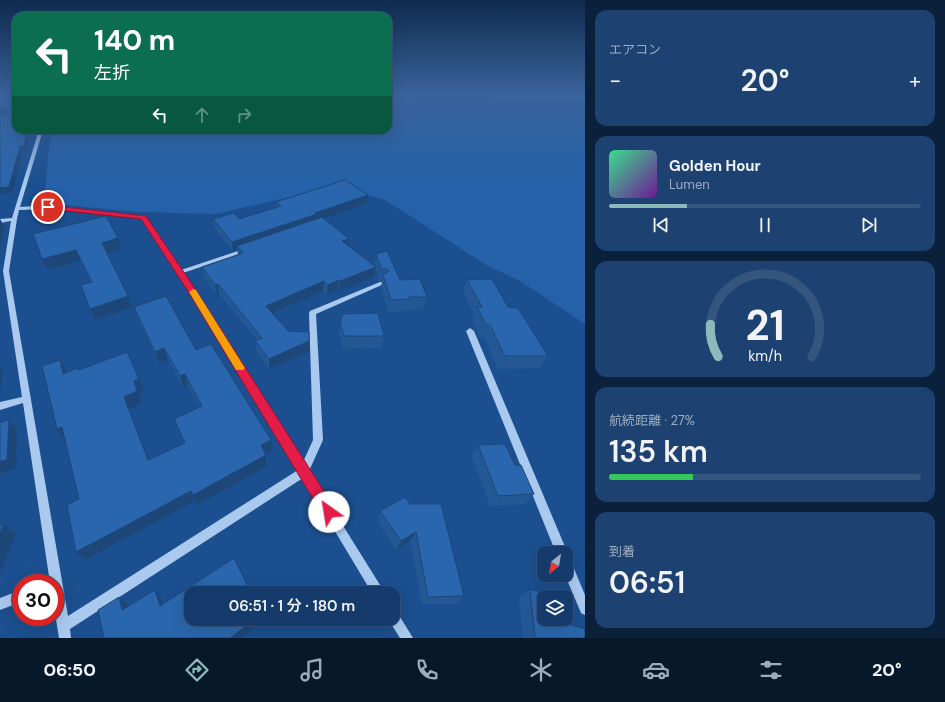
<!DOCTYPE html>
<html lang="ja">
<meta charset="utf-8">
<style>
:root{--surface:#143b6b;--page:#1d4271;--text:#f1f3f6;--muted:#9dadc1;--line:#33557e;--accent:#8bbbb9}
body{margin:0;font-family:"DM Sans","Noto Sans JP",sans-serif;background:var(--page);color:var(--text);height:100vh;display:flex;flex-direction:column;font-size:15px;white-space:nowrap}
*{box-sizing:border-box;margin:0}
p{font-size:13px;color:var(--muted)}
.icon{flex:none;width:22px;height:22px;fill:none;stroke:currentColor;stroke-width:2;stroke-linecap:round;stroke-linejoin:round}
.map{position:relative;flex:1;overflow:hidden}
.side{display:flex;flex-direction:column;gap:10px;padding:10px;background:#0b203b;width:360px}
.side>*{flex:none}
.top-card{position:absolute;left:12px;top:12px;width:380px;height:122px;border-radius:12px;box-shadow:0 4px 16px #0002,0 0 0 1px var(--line);background:#0b6e4f;color:#fff;overflow:hidden}
.needle{width:26px;rotate:210deg}
.buttons{position:absolute;left:537px;top:546px;display:grid;gap:8px}
.buttons a{display:grid;place-items:center;width:36px;height:36px;border-radius:8px;background:var(--surface);box-shadow:0 4px 16px #0002,0 0 0 1px var(--line);font-size:20px}
.speed{position:absolute;left:12px;top:574px;display:flex;gap:8px;font-size:20px;font-weight:700;text-align:center}
.speed>*{display:grid;place-content:center;width:52px;height:52px;border-radius:50%;background:var(--surface);box-shadow:0 4px 16px #0002,0 0 0 1px var(--line);line-height:1}
.speed .limit{border:6px solid #d22;background:#fff;color:#111}
.pin{position:absolute;display:grid;place-items:center;width:34px;height:34px;color:#fff;margin:-17px;border:2px solid #fff;border-radius:50%;box-shadow:0 1px 4px #0007}
.me{position:absolute;width:44px;margin:-22px;rotate:328deg;stroke-linejoin:round;filter:drop-shadow(0 0 3px #0008)}
.turn{display:flex;align-items:center;gap:14px;height:84px;padding:0 16px;font-size:18px}
.turn .icon{width:52px;height:52px;stroke-width:2.5}
.turn b{display:block;font-size:28px;line-height:34px}
.lanes{display:flex;align-items:center;height:38px;padding:0 16px;background:#0003;justify-content:center;gap:20px;direction:ltr}
.lanes .off{opacity:.35}
.big{font-size:30px;font-weight:600;line-height:1.1}
.side .card{flex:1;display:flex;flex-direction:column;justify-content:center;gap:6px;min-width:0;padding:0 14px;border-radius:12px;background:var(--page)}
.side .dial{align-items:center;gap:0}
.dial svg{height:104px;overflow:visible;fill:none;stroke:var(--line);stroke-width:7;stroke-linecap:round;text-anchor:middle}
.dial text{fill:var(--text);stroke:none}
.song{display:flex;align-items:center;gap:12px}
.cover{width:48px;height:48px;border-radius:6px;background:linear-gradient(135deg,hsl(150 70% 55%),hsl(280 70% 35%))}
.played{height:4px;border-radius:2px;background:linear-gradient(90deg,var(--accent) 25%,var(--line) 25%)}
.keys{display:flex;justify-content:space-around;direction:ltr}
.heat{display:flex;justify-content:space-between;align-items:center;font-size:22px;direction:ltr}
.charge{height:6px;border-radius:3px;background:linear-gradient(90deg,#34c759 27%,var(--line) 0)}
.trip{position:absolute;left:184px;top:586px;width:216px;height:40px;border-radius:12px;background:var(--surface);box-shadow:0 4px 16px #0002,0 0 0 1px var(--line);font-weight:600;line-height:40px;text-align:center}
.tabs{display:flex;height:64px;justify-content:space-around;align-items:center;background:#08182b;color:var(--muted)}
.tabs .icon{width:28px;height:28px}
.tabs .active{color:var(--accent)}
.tabs b{font-size:18px;color:var(--text)}
main{display:flex;flex:1;min-height:0}
.map>svg:first-child{display:block}
.green{fill:#2461a8}
.lines{fill:none;stroke-linecap:round;stroke-linejoin:round}
.minor{fill:#a9c9ee;fill-rule:evenodd}
.wall{fill:#245895}
.shaded-wall{fill:#1d4779}
.building{fill:#2a66ad;stroke:#1d4779}
.route{fill:#e11d48;stroke:#92132f}
.slow{fill:#f59e0b}
</style>
<main>
<div class="map">
<svg width="585" height="638" viewBox="0 0 585 638">
<rect width="100%" height="100%" fill="#1b4f8f"/>
<polygon class="green" points="388,94 398,94 426,101 488,99 497,94 585,94 585,324 520,281 488,266 385,200 334,187 215,214 137,212 44,203 49,147 54,130 388,130"/>
<g class="lines">
<g class="minor">
<path d="M39 130H43L20 207 48 205 145 216 181 270 244 249H248V251L183 273 303 462 313 440 309 313 310 311 380 282H384L385 283 384 284 316 314 323 440 309 471 385 593H372L303 478 70 629 71 638H59L55 613V583H50L23 403 0 410V402L22 397 3 271 11 221 0 223V219L12 218ZM48 209 141 218 190 293 298 470 68 616 9 271 17 219 19 210Z"/>
<polygon points="470,328 474,331 566,549 568,553 566,557 566,553 556,553 466,331"/>
<polygon points="566,557 570,559 585,595 585,615 581,613 565,575"/>
<polygon points="21,590 21,602 0,610 0,598"/>
<polygon points="393,610 397,612 413,638 400,638 388,619 393,619"/>
</g>
</g>
<g class="wall">
<polygon points="368,195 367,203 324,218 349,239 348,246 374,266 376,254 400,280 427,297 423,309 407,309 407,311 388,312 381,287 382,281 379,281 376,270 374,277 339,291 338,290 327,295 323,291 272,314 288,331 309,351 269,369 256,351 255,341 257,340 219,294 217,295 204,277 202,267 238,255 237,249 233,251 214,228 213,219 239,219 276,207 276,202"/>
<polygon points="118,238 121,249 107,253 132,307 96,320 91,282 81,261 48,270 42,259"/>
<polygon points="467,280 508,307 548,356 540,368 498,369 484,337 480,337 472,319 474,314 463,292"/>
<polygon points="134,307 196,350 272,451 266,454 267,466 197,505 195,501 85,560 76,552 79,499 66,371 67,372 78,368 79,370 144,391 139,393 142,403 129,409 149,459 184,443 178,430 174,419 200,407 188,386 183,388 168,360 159,363 138,319"/>
<polygon points="340,322 384,336 381,348 343,349 339,334"/>
<polygon points="478,445 515,465 534,494 525,504 490,506 471,456"/>
<polygon points="405,497 464,596 456,604 422,604 410,541 396,550 377,521 380,511"/>
<polygon points="530,589 568,624 585,638 523,638 519,597"/>
</g>
<g class="shaded-wall">
<polygon points="14,109 16,114 0,115 0,110"/>
<polygon points="27,130 32,130 30,134 26,152 23,152 12,193 0,194 0,188 20,146"/>
<polygon points="368,195 367,203 316,221 237,246 237,249 233,251 232,242 315,213"/>
<polygon points="0,219 5,227 0,246"/>
<polygon points="118,238 121,249 106,254 102,243"/>
<polygon points="349,239 348,248 342,241"/>
<polygon points="76,250 81,261 48,270 42,259"/>
<polygon points="376,267 374,277 339,291 340,281"/>
<polygon points="339,280 338,290 327,295 328,285"/>
<polygon points="324,281 323,291 266,316 266,306"/>
<polygon points="218,284 219,294 217,295 215,285"/>
<polygon points="128,296 132,307 96,320 90,309"/>
<polygon points="309,341 309,351 269,369 269,359"/>
<polygon points="164,348 168,360 159,363 155,352"/>
<polygon points="60,360 66,371 70,385 63,374"/>
<polygon points="0,367 3,372 0,392"/>
<polygon points="185,374 188,386 183,388 180,376"/>
<polygon points="139,379 144,391 139,393 142,403 129,409 153,470 148,460 124,397 134,381"/>
<polygon points="9,420 17,429 16,468 0,474 0,462"/>
<polygon points="62,427 65,440 57,429"/>
<polygon points="271,440 272,451 262,456 261,445"/>
<polygon points="266,455 267,466 197,505 193,495"/>
<polygon points="191,491 195,501 85,560 76,552"/>
<polygon points="4,524 16,534 0,573 0,534"/>
<polygon points="416,532 410,541 396,550 401,541"/>
<polygon points="155,590 161,598 166,613 160,606"/>
<polygon points="119,597 127,604 130,617 122,610"/>
<polygon points="256,619 263,619 263,622 241,638 230,638"/>
</g>
<g class="building">
<polygon points="0,97 16,97 16,130 27,130 24,146 20,146 9,187 0,188 0,114 14,113 15,112 14,109 0,110"/>
<polygon points="345,180 368,195 315,213 317,214 232,242 213,219 234,213 239,219 281,206 276,202"/>
<polygon points="106,216 118,238 102,243 128,296 90,309 81,285 92,282 76,250 42,259 33,234"/>
<polygon points="322,217 349,239 342,241 376,267 340,281 339,280 328,285 324,281 266,306 288,331 309,332 309,341 269,359 255,341 262,338 218,284 215,285 202,267 243,253 237,246"/>
<polygon points="387,251 400,280 420,279 427,297 409,297 410,299 391,300 383,275 389,271 386,269 381,269 376,254"/>
<polygon points="492,279 508,307 518,308 548,356 505,356 490,325 486,325 477,307 482,307 467,280"/>
<polygon points="166,296 196,350 211,344 271,440 261,445 266,455 193,495 191,491 76,552 67,505 79,499 62,427 57,429 42,366 60,360 63,374 78,368 79,370 127,352 139,379 134,381 137,391 124,397 148,460 185,443 174,419 202,406 185,374 180,376 164,348 155,352 134,307"/>
<polygon points="378,313 384,336 344,336 340,322 343,314"/>
<polygon points="9,420 7,459 0,462 0,422"/>
<polygon points="505,444 515,465 521,465 534,494 498,496 478,445"/>
<polygon points="405,497 410,504 441,504 464,596 428,597 416,532 401,541 380,511"/>
<polygon points="4,524 0,534 0,525"/>
<polygon points="234,558 251,593 191,593 191,619 256,619 230,638 104,638 98,610 119,597 122,610 155,590 160,606"/>
<polygon points="530,589 556,597 544,597 544,619 566,619 566,609 568,624 585,629 585,638 535,638"/>
</g>
<linearGradient id="sky" x2="0" y2="1"><stop stop-color="#0f2b4f"/><stop offset="0.51" stop-color="#39639b"/><stop offset="1" stop-color="#39639b" stop-opacity="0"/></linearGradient>
<rect width="585" height="184" fill="url(#sky)"/>
<polygon class="route" points="46,205 146,216 196,290 334,507 336,512 334,517 329,519 324,517 189,293 141,219 48,209 45,207"/>
<polygon class="slow" points="193,289 196,290 243,365 245,368 243,370 236,370 189,292"/>
</svg>
<div class="buttons">
<a><svg class="needle" viewBox="-14 -14 28 28"><path d="M0-13l5 13h-10z" fill="#e53935"/><path d="M0 13l5-13h-10z" fill="#9dadc1"/></svg></a>
<a><svg class="icon" aria-label="layers" viewBox="0 0 24 24"><path d="M12 4l9 5-9 5-9-5zM3 14l9 5 9-5"/></svg></a>
</div>
<div class="speed"><div class="limit">30</div></div>
<div class="pin" style="left:48px;top:207px;background:#d93025"><svg class="icon" aria-label="arrive" viewBox="0 0 24 24"><path d="M6 21V4h12l-3 4 3 4H6"/></svg></div>
<svg class="me" style="left:329px;top:512px" viewBox="-20 -20 40 40"><circle r="19" fill="#fff"/><path d="M0-13L10 11 0 6-10 11z" fill="#e11d48"/></svg>
<div class="trip">06:51 · 1 分 · 180 m</div>
<div class="top-card">
<div class="turn"><svg class="icon" aria-label="left" viewBox="0 0 24 24"><path d="M17 20v-9H6M10 6l-5 5 5 5"/></svg><div><b>140 m</b>左折</div></div>
<div class="lanes"><svg class="icon" aria-label="left" viewBox="0 0 24 24"><path d="M17 20v-9H6M10 6l-5 5 5 5"/></svg><svg class="icon off" aria-label="ahead" viewBox="0 0 24 24"><path d="M12 20V5M6 11l6-6 6 6"/></svg><svg class="icon off" aria-label="right" viewBox="0 0 24 24"><path d="M7 20v-9h11M14 6l5 5-5 5"/></svg></div>
</div>
</div>
<section class="side">
<div class="card"><p>エアコン</p>
<div class="heat"><a>−</a><b class="big">20°</b><a>+</a></div>
</div>
<div class="card">
<div class="song"><i class="cover"></i><div><b>Golden Hour</b><p>Lumen</p></div></div>
<div class="played"></div>
<div class="keys"><svg class="icon" aria-label="previous" viewBox="0 0 24 24"><path d="M18 5L8 12l10 7zM5 5v14"/></svg><svg class="icon" aria-label="pause" viewBox="0 0 24 24"><path d="M8 5v14M16 5v14"/></svg><svg class="icon" aria-label="next" viewBox="0 0 24 24"><path d="M6 5l10 7-10 7zM19 5v14"/></svg></div>
</div>
<div class="card dial"><svg viewBox="0 0 100 80">
<path d="M14 69A42 42 0 1 1 86 69"/>
<path d="M14 69A42 42 0 0 1 8 44" stroke="#8bbbb9"/>
<text x="50" y="56" font-size="32" font-weight="700">21</text>
<text x="50" y="72" font-size="11">km/h</text>
</svg></div>
<div class="card"><p>航続距離 · 27%</p><b class="big">135 km</b><div class="charge"></div></div>
<div class="card"><p>到着</p><b class="big">06:51</b></div>
</section>
</main>
<nav class="tabs">
<b>06:50</b>
<svg class="icon active" aria-label="directions" viewBox="0 0 24 24"><path d="M12 3l9 9-9 9-9-9zM9 14v-3h6M13 9l2 2-2 2"/></svg>
<svg class="icon" aria-label="music" viewBox="0 0 24 24"><path d="M9 18V5l10-2v13"/><circle cx="6" cy="18" r="3"/><circle cx="16" cy="16" r="3"/></svg>
<svg class="icon" aria-label="phone" viewBox="0 0 24 24"><path d="M5 4h4l2 5-3 2q2 4 5 5l2-3 5 2v4C11 20 4 13 5 4z"/></svg>
<svg class="icon" aria-label="climate" viewBox="0 0 24 24"><path d="M12 3v18M4 7l16 10M4 17L20 7"/></svg>
<svg class="icon" aria-label="car" viewBox="0 0 24 24"><path d="M5 17H2v-5l4-1 3-4h7l3 4 3 1v5h-3M9 17h6M6 11h13"/><circle cx="7" cy="17" r="2"/><circle cx="17" cy="17" r="2"/></svg>
<svg class="icon" aria-label="filters" viewBox="0 0 24 24"><path d="M4 7h16M4 17h16"/><circle cx="9" cy="7" r="2"/><circle cx="15" cy="17" r="2"/></svg>
<b>20°</b>
</nav>
